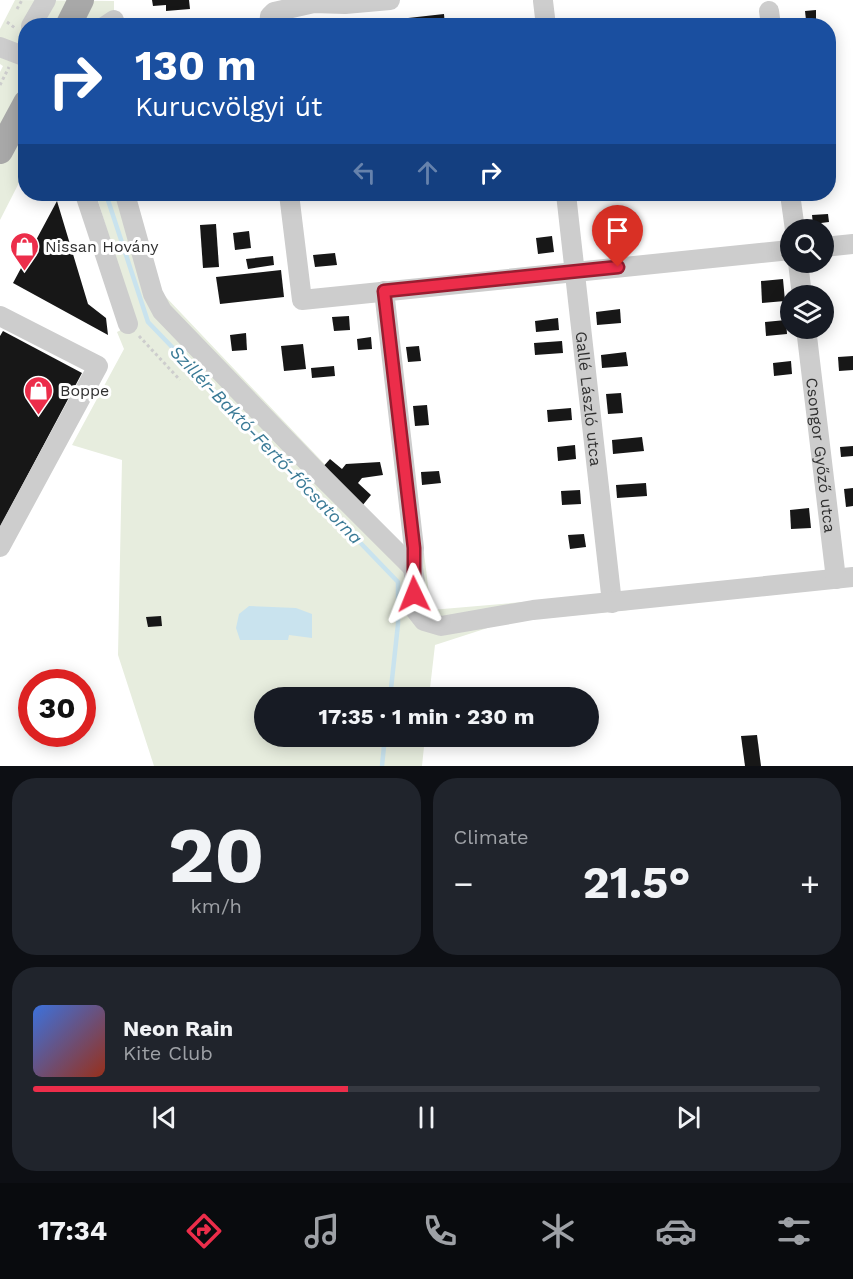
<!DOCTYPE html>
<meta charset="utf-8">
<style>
:root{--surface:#171b24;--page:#20242c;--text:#f1f3f6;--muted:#9ea1a6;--line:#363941;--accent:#ec2d4a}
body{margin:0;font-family:"Work Sans",sans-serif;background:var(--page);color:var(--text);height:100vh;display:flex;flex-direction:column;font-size:22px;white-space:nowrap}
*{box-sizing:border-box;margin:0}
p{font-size:20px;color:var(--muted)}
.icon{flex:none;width:33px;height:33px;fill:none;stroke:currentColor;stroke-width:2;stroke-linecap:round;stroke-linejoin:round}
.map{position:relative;height:766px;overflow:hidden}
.side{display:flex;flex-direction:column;gap:12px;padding:12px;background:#0d0f14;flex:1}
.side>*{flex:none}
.top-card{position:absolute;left:18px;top:18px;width:818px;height:183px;border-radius:24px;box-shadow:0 3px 15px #0003;background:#1a4fa0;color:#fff;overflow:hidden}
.buttons{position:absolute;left:780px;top:219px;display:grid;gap:12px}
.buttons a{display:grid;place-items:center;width:54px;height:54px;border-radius:50%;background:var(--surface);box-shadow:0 3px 15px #0003;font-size:30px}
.speed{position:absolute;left:18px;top:669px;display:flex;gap:12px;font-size:30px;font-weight:700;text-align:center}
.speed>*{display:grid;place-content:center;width:78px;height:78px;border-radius:50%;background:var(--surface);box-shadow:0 3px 15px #0003;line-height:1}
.speed .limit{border:9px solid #d22;background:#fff;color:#111}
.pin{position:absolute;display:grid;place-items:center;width:51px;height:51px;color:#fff;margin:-62px -26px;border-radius:50% 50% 50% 0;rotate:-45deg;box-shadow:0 0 6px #0007}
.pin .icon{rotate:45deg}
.me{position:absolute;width:66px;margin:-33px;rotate:358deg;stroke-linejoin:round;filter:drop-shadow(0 0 4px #0008)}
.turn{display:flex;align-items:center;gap:21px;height:126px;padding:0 18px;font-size:27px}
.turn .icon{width:78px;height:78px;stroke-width:2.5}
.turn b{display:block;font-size:42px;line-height:51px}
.lanes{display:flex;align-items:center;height:57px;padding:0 18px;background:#0003;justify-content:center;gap:30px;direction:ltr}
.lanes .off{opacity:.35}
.big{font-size:45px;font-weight:700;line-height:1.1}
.side .card{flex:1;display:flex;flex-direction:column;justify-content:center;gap:9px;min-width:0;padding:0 21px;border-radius:24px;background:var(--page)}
.side .dial{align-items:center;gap:0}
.dial b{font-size:78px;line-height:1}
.song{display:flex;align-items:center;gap:18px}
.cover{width:72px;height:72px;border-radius:9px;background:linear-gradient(135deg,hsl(220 70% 55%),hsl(10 70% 35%))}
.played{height:6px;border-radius:3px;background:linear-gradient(90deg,var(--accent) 40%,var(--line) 40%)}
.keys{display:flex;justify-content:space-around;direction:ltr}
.heat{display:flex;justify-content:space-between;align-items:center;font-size:33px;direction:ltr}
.side .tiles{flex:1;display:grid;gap:12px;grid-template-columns:1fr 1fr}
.card:last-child{grid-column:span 2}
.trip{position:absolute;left:254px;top:687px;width:345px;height:60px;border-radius:30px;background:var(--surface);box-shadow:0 3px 15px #0003;font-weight:700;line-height:60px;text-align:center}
.dock{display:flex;height:96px;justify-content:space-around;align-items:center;background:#090b0e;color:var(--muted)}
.dock .icon{width:42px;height:42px}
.dock .selected{color:var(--accent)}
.dock b{font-size:27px;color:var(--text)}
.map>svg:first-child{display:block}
.green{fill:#e7edde}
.water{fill:#c9e3ee}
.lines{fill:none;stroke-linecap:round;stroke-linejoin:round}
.stream{stroke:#c9e3ee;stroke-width:4.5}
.building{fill:#171717}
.path{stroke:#cdcdcd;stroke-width:3;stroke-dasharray:3 3;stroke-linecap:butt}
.minor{stroke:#cdcdcd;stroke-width:20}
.major{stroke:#a8a8a8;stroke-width:26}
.route-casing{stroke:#991d30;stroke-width:15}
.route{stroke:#ec2d4a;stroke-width:10}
.labels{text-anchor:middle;stroke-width:6;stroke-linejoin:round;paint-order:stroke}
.poi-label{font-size:16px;fill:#303030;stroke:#fff;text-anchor:start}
.street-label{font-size:16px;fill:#303030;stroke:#fff}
.water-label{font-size:18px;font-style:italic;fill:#3a7a96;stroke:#fff}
</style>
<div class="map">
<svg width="853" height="766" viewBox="0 0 853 766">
<rect width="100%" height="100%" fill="#fff"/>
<g class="green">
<polygon points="15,0 114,1 114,25 26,26 25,171 0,220 0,72 3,66 0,64 0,29"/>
<polygon points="96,194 134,194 154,272 163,294 409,553 424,553 431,610 627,593 629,610 506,622 435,645 429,697 264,698 264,736 425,737 422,766 154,766 118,655 122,460 72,445 124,349 117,332 135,323"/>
</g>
<polygon class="water" points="249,606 296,608 312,614 312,638 289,635 288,640 240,640 236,628 239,614"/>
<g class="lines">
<g class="stream">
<polyline points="106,194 148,322 398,582 398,624 390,698"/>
<polyline points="382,766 385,736"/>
</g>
</g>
<g class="building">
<polygon points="152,0 189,0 190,9 166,11 166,5 153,6"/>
<polygon points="816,10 816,19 806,20 805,11"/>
<polygon points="444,14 445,26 409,26 408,18"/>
<polygon points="751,18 752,26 736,26 736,20"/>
<polygon points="178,194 201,194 202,198 179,201"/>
<polygon points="520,194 544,194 545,198 521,201"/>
<polygon points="57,201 88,304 106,318 108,335 13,283"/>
<polygon points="828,214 829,222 813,224 812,215"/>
<polygon points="216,224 219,267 203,268 200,225"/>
<polygon points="249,231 251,248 235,250 233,233"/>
<polygon points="552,236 554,252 538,254 536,238"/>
<polygon points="335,253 337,265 315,267 313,255"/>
<polygon points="273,256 274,265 248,269 246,259"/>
<polygon points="281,270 284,297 220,304 216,277"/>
<polygon points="783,279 785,301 762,303 761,281"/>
<polygon points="620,309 621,323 597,325 596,312"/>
<polygon points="349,316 350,330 334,331 332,317"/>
<polygon points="558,318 559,330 536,332 535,321"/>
<polygon points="786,320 787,334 766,336 765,322"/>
<polygon points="3,331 82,373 0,527 0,336"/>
<polygon points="246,333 247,350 232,351 230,335"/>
<polygon points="371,337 372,349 358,350 357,339"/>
<polygon points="562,341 563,353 535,355 534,343"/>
<polygon points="303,344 306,369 284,371 281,346"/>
<polygon points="419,346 421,361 408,362 406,347"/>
<polygon points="626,352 628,366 602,368 601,355"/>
<polygon points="853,356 853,370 839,371 838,357"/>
<polygon points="791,361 792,374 774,376 773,363"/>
<polygon points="334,366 335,376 312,378 311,368"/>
<polygon points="621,393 623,413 608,414 606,394"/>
<polygon points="427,405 429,425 415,426 413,406"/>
<polygon points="571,408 572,420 548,422 547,410"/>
<polygon points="642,437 644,451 613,454 612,440"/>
<polygon points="575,445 576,459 558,461 557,447"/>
<polygon points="853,446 853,456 841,457 840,447"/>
<polygon points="330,459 342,469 346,464 380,462 383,475 362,478 358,483 371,495 362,506 322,468"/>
<polygon points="439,471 441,483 422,485 421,472"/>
<polygon points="646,483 647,496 617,498 616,485"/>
<polygon points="853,488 853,506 846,507 844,489"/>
<polygon points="580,490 581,504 562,505 561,491"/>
<polygon points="809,508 811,528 791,529 790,510"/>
<polygon points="584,534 586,547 570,549 568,535"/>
<polygon points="161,616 162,626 148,627 146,617"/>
<polygon points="757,735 761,766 745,766 741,736"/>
</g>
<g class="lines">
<g class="path">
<polyline points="17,9 22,0"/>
<polyline points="7,22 15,28"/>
<polyline points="0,85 9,67"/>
<polyline points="139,336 180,380"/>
</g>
<g class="minor">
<polyline points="543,1 546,26"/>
<polyline points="769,11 771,26"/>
<polyline points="31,26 46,0"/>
<polyline points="105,26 114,20"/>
<polyline points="269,26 270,16 274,12 314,3 345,4 390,0"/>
<polyline points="0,47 26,57"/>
<polyline points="85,194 128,324"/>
<polyline points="125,194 153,294 162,311 323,478 413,568"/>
<polyline points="289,194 302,300 790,250"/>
<path id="s1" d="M566 194 612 603"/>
<polyline points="790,194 795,230"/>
<polyline points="824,247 853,244"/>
<polyline points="798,262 802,296"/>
<polyline points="384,291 414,548 413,568 415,582 413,607 424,621 441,626 533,610 853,577"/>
<polyline points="0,316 98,366 0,547"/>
<path id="s2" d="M806 328 836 579"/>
</g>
<g class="major">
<polyline points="68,26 81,0"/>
<polyline points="0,151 26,103"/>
</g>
</g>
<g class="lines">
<defs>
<polyline id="route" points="414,594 414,548 384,291 618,267"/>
</defs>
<use href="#route" class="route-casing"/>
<use href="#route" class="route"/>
</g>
<defs>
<symbol id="shop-pin" viewBox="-11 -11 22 30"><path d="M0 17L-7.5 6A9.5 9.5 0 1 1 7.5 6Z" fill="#ec2d4a" stroke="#fff"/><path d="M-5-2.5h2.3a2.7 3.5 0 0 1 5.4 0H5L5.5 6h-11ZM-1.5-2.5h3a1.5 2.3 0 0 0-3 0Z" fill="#fff"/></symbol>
</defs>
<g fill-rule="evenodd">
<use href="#shop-pin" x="8" y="230" width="33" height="45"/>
<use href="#shop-pin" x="22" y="374" width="33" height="45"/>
</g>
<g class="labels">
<g class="poi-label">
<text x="45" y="252">Nissan Hovány</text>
<text x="60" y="396">Boppe</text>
</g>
<g class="street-label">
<text dy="6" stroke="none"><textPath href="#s1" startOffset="206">Gallé László utca</textPath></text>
<text dy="6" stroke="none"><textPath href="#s2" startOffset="128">Csongor Győző utca</textPath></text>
</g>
<g class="water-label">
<text transform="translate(266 445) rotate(46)" y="6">Szillér-Baktó-Fertő-főcsatorna</text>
</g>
</g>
</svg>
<div class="buttons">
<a><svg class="icon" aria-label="search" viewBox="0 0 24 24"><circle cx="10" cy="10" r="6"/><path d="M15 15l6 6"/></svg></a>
<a><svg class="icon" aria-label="layers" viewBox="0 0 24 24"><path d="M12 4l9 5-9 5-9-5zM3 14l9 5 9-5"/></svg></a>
</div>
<div class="speed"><div class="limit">30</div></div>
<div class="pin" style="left:618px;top:267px;background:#d93025"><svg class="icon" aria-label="arrive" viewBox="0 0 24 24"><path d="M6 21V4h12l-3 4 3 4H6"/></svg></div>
<svg class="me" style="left:414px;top:594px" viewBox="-20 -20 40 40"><path d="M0-17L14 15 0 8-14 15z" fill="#ec2d4a" stroke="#fff" stroke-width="4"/></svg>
<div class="trip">17:35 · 1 min · 230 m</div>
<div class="top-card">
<div class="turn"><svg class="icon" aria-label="right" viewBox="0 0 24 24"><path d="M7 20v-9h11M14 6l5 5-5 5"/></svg><div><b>130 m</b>Kurucvölgyi út</div></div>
<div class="lanes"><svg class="icon off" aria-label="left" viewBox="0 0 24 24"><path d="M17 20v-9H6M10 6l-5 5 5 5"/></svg><svg class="icon off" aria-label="ahead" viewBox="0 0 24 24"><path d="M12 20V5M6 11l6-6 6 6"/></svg><svg class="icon" aria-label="right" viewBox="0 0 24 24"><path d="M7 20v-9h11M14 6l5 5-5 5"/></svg></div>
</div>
</div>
<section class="side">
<div class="tiles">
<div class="card dial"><b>20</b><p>km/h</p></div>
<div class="card"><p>Climate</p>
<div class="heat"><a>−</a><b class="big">21.5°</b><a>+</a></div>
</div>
<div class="card">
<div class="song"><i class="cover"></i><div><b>Neon Rain</b><p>Kite Club</p></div></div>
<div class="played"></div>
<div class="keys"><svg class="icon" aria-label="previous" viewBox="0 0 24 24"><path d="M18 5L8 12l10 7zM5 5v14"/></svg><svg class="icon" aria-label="pause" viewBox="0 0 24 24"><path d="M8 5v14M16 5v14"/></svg><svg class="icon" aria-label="next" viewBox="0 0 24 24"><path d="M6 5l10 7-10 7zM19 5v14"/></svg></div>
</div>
</div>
</section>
<nav class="dock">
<b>17:34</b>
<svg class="icon selected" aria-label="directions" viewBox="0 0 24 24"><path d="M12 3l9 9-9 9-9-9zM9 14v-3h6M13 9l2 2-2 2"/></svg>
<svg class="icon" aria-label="music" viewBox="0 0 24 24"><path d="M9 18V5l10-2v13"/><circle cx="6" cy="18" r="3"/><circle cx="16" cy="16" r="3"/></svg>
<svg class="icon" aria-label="phone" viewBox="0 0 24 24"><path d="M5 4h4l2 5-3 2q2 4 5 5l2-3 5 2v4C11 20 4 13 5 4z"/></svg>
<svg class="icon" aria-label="climate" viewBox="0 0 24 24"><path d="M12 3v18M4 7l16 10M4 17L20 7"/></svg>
<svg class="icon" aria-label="car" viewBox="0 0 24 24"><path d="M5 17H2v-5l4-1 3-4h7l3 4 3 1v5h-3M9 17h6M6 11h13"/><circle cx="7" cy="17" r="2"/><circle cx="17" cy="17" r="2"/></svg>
<svg class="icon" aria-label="filters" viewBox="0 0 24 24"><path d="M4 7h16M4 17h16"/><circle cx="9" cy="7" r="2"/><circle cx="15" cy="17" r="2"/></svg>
</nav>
